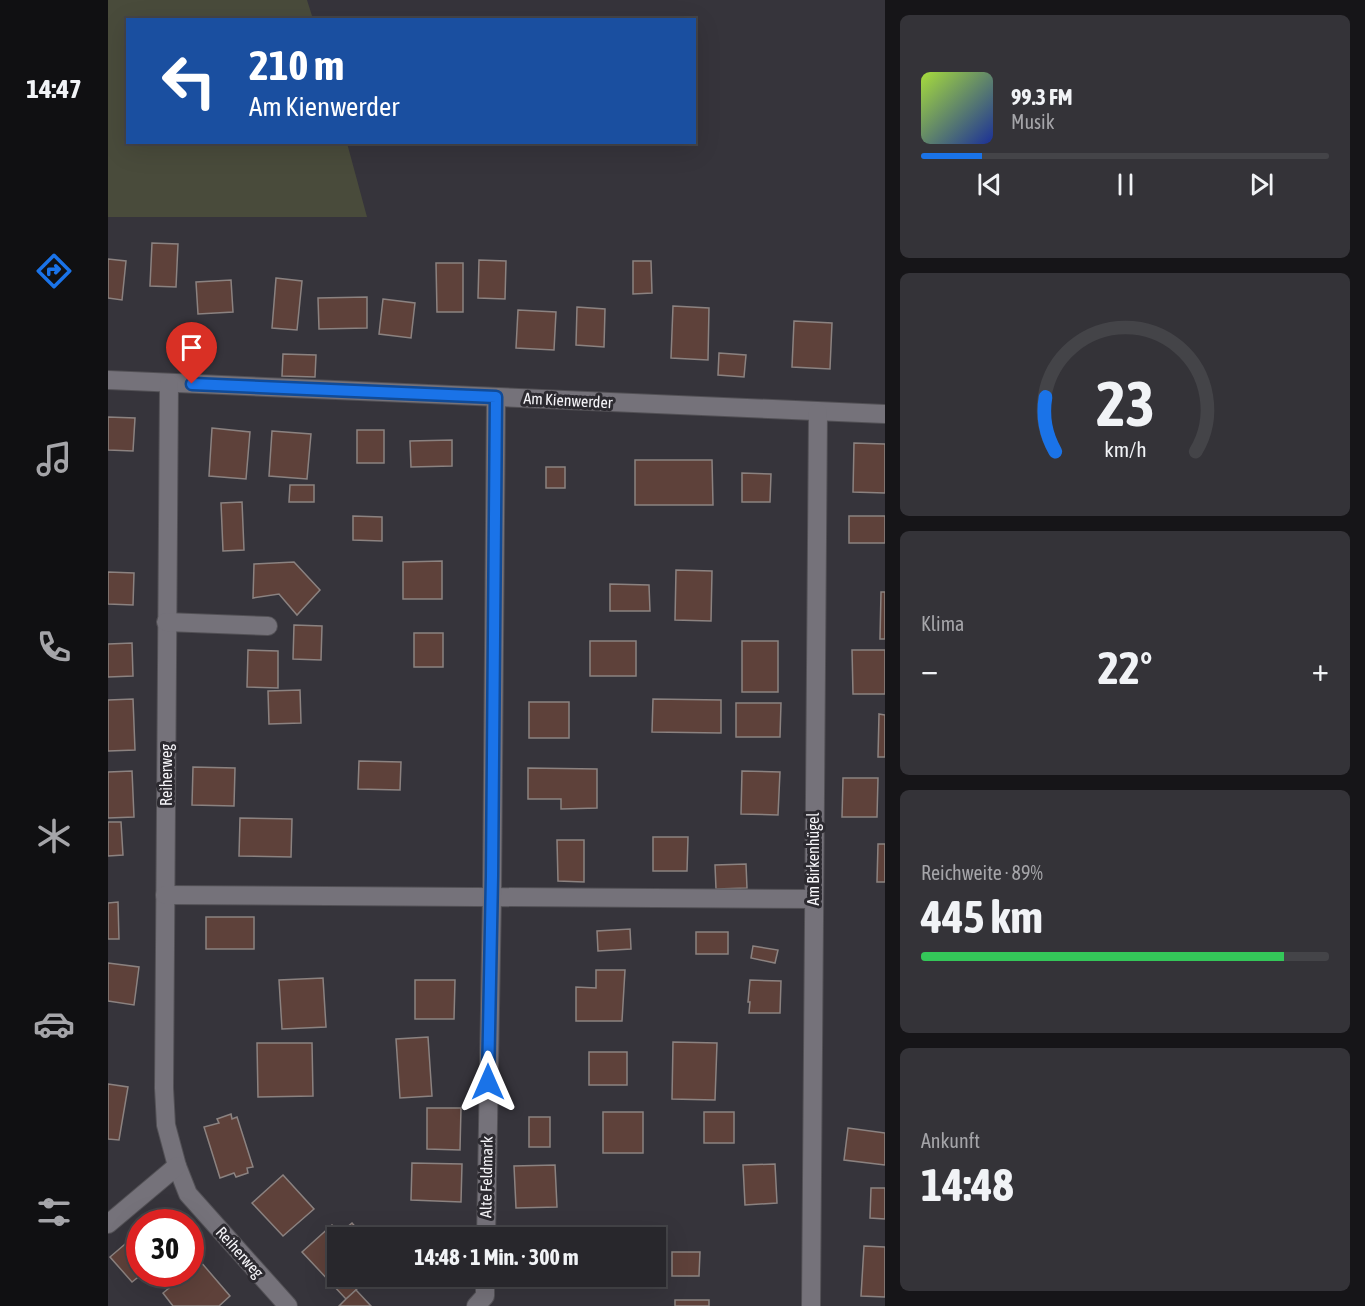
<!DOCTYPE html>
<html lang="de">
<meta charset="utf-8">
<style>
:root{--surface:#28272c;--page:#343338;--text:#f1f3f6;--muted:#a5a5a9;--line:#444448;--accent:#1a73e8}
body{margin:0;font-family:"Asap Condensed",sans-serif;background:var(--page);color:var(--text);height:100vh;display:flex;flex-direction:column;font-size:22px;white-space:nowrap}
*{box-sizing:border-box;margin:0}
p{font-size:20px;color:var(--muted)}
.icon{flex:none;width:33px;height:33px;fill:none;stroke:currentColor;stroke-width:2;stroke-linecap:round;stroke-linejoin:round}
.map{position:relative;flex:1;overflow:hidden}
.side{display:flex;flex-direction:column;gap:15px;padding:15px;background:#161518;width:480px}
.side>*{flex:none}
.guide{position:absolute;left:18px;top:18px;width:570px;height:126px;border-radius:0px;box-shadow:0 6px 24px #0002,0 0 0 2px var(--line);background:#1a4fa0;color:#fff;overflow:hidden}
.speed{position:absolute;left:18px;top:1209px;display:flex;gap:12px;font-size:30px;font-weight:700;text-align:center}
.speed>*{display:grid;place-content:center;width:78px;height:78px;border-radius:50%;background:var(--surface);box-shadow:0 6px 24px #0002,0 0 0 2px var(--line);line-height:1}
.speed .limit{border:9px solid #d22;background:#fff;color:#111}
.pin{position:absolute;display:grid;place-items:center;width:51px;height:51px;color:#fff;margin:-62px -26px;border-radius:50% 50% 50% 0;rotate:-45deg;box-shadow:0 0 6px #0007}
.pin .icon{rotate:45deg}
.me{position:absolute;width:66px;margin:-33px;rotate:0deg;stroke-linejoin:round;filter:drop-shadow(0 0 4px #0008)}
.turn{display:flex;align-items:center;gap:21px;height:126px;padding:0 24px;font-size:27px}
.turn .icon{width:78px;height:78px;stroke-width:2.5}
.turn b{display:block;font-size:42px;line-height:51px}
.big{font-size:45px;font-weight:700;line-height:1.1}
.side .tile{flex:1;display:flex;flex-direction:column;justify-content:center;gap:9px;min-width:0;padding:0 21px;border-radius:9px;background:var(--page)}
.side .dial{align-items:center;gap:0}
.dial svg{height:156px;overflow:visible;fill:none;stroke:var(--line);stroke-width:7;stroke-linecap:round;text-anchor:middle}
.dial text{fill:var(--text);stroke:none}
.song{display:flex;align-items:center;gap:18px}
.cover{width:72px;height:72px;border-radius:9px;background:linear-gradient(135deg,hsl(80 70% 55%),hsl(230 70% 35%))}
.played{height:6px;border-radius:3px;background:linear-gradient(90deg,var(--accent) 15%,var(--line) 15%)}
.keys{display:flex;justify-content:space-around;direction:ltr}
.heat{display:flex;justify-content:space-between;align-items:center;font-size:33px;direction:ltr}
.charge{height:9px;border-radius:4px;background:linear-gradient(90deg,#34c759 89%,var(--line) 0)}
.trip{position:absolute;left:219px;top:1227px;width:339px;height:60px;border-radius:0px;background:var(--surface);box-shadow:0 6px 24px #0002,0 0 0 2px var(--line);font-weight:700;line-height:60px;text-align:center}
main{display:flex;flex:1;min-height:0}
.dock{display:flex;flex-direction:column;width:108px;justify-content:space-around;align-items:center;background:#101012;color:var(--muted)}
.dock .icon{width:42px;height:42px}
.dock .active{color:var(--accent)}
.dock b{font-size:27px;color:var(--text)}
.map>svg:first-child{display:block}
.green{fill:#494b3b}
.building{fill:#5e413a;stroke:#8b8280;stroke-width:1.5}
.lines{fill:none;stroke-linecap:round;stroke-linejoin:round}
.minor-casing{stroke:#525055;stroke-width:20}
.minor{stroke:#75727a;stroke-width:18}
.route-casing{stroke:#114b97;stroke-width:15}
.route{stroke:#1a73e8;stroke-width:10}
.labels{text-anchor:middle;stroke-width:6;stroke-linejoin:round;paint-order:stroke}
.street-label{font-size:16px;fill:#f5f4f8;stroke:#2c2a30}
</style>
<main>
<nav class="dock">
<b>14:47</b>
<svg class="icon active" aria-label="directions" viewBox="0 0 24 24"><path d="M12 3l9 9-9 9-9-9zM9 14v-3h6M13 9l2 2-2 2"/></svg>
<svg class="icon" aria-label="music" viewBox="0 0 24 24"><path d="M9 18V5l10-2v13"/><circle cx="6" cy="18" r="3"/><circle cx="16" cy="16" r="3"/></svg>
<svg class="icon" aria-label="phone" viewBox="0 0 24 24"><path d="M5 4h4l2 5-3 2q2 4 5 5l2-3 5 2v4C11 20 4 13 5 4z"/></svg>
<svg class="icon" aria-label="climate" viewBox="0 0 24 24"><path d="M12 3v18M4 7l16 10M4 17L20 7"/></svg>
<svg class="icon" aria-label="car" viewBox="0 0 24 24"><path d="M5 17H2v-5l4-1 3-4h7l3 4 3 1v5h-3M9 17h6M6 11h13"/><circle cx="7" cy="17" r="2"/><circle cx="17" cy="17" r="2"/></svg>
<svg class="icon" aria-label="filters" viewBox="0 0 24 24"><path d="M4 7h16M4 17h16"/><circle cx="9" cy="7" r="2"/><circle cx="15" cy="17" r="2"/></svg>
</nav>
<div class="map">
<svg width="777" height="1306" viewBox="0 0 777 1306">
<rect width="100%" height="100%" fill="#36343b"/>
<polygon class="green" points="0,0 199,0 205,19 20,20 20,142 239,143 259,217 0,217"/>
<g class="building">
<polygon points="44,243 70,244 68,287 42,286"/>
<polygon points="0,259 18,261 14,300 0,298"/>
<polygon points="371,260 398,261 397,299 370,298"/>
<polygon points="525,261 543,261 544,293 525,294"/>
<polygon points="328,263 355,263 355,312 329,312"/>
<polygon points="168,278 194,281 189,330 164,328"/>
<polygon points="123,280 125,312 90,314 88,282"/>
<polygon points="259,297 259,328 211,329 210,298"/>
<polygon points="275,299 307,303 303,338 271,334"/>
<polygon points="565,306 601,308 600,360 563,358"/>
<polygon points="469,307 497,309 496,347 468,345"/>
<polygon points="410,310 448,312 446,350 408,348"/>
<polygon points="686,321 724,323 722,369 684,367"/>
<polygon points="611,353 638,355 636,377 610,375"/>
<polygon points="175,354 208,355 207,377 174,376"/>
<polygon points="0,417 27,418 25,451 0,450"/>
<polygon points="104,428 142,432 138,479 101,476"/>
<rect x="249" y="430" width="27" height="33"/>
<polygon points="164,431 203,434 199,479 161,476"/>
<polygon points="344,440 344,466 303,467 302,441"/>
<polygon points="746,443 777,444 777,493 745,492"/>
<polygon points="527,460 604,460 605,505 527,505"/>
<rect x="438" y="467" width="19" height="21"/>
<polygon points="634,473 663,474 662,502 634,502"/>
<polygon points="182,485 206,485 206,502 181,502"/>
<polygon points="134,502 136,550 115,551 113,503"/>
<polygon points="245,516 274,517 274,541 245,540"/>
<rect x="741" y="516" width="36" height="27"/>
<polygon points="334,561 334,599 295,599 295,562"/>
<polygon points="186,562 212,590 189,615 171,594 145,598 146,564"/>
<polygon points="568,570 604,571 603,621 567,620"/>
<polygon points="0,572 26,573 25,605 0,604"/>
<polygon points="502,584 541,585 542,611 502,611"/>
<polygon points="773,592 777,592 777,639 772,639"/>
<polygon points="186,625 214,626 213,660 185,659"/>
<rect x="306" y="633" width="29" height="34"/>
<rect x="482" y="641" width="46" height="35"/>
<rect x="634" y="641" width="36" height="51"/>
<polygon points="24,643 25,676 0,677 0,644"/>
<polygon points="140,650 170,651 170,688 139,687"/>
<polygon points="744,650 777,650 777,694 745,694"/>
<polygon points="192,690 193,723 161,724 160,691"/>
<polygon points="25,699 27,750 0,751 0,700"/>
<polygon points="545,699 613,700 613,733 544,732"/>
<rect x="421" y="702" width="40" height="36"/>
<polygon points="628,703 673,703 672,737 628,737"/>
<polygon points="771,714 777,715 777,757 770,757"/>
<polygon points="251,761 293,762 292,790 250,789"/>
<polygon points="85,767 127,768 126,806 84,805"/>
<polygon points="420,768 489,769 489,808 453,809 453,799 420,799"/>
<polygon points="24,771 26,817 0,818 0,772"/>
<polygon points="634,771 672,772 670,815 633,814"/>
<polygon points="735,778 770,778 769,817 734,817"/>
<polygon points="132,818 184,819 183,857 131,856"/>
<polygon points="0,822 13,822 15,855 0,856"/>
<polygon points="545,837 580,837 579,871 545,871"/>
<polygon points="449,840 476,840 476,882 450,881"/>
<polygon points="770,844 777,844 777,882 769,882"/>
<polygon points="638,864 639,888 608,889 607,865"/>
<polygon points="10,902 11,939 0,939 0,903"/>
<rect x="98" y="917" width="48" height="32"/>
<polygon points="522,929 523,949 490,951 489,931"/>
<rect x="588" y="932" width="32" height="22"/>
<polygon points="645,946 670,950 667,963 643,958"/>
<polygon points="0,963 31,967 26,1005 0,1001"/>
<polygon points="488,970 517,970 514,1021 468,1021 468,987 488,988"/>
<polygon points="215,978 218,1027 174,1029 171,980"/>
<polygon points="307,980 347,980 346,1019 307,1019"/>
<polygon points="642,980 673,981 672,1013 641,1013 642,1002 640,1002"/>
<polygon points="320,1037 324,1096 292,1098 288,1039"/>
<polygon points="565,1042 609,1043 607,1100 564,1099"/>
<polygon points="149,1043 204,1043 205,1096 150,1097"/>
<rect x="481" y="1052" width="38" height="33"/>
<polygon points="0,1084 20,1087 11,1140 0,1139"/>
<polygon points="319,1108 353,1108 352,1150 319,1149"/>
<rect x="495" y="1112" width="40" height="41"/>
<rect x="596" y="1112" width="30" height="31"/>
<polygon points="123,1114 124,1119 129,1117 145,1167 139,1168 140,1173 128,1177 126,1173 112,1178 96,1127 111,1123 109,1119"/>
<rect x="421" y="1117" width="21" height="30"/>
<polygon points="740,1128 777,1133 777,1165 736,1160"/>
<polygon points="304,1163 354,1164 353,1202 303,1200"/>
<polygon points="667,1164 669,1203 637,1205 635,1165"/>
<polygon points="447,1165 449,1207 408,1208 406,1166"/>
<polygon points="175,1175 206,1209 175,1236 144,1203"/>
<polygon points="763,1188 777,1188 777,1219 762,1218"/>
<polygon points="244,1223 257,1238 230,1238 230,1276 263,1276 238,1299 194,1252 224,1225 232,1233"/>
<polygon points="457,1230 513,1233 512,1238 456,1238"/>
<polygon points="23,1239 27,1244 32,1240 32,1274 34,1274 24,1282 2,1257"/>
<polygon points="756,1246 777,1247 777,1297 753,1296"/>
<polygon points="564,1252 592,1252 591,1276 564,1276"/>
<polygon points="92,1261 122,1296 111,1306 65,1306 55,1293 78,1274 82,1274 82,1269"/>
<polygon points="248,1290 263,1306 231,1306 238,1299"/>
<rect x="567" y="1300" width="34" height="6"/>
</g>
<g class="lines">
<defs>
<g id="minor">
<polyline points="0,380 777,414"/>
<polyline points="61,383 56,1088 58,1125 69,1166 80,1194 180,1306"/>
<polyline points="58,622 160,626"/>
<polyline points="57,895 704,899"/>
<polyline points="0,1224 69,1166"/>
<polyline points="378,1238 384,896 388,397"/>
<polyline points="368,1306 377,1296 377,1276"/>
<polyline points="703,1306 710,412"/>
</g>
</defs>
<use href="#minor" class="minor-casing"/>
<use href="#minor" class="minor"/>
</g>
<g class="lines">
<defs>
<polyline id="route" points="84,384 388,397 384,876 380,1082"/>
</defs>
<use href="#route" class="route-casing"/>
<use href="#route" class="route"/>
</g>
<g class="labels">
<g class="street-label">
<text transform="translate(460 400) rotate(3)" y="6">Am Kienwerder</text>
<text transform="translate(58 775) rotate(-90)" y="6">Reiherweg</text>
<text transform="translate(705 859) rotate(-90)" y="6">Am Birkenhügel</text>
<text transform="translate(378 1177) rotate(-89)" y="6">Alte Feldmark</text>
<text transform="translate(132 1252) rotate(48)" y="6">Reiherweg</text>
</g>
</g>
</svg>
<div class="speed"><div class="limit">30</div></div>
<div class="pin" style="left:84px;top:384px;background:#d93025"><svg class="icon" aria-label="arrive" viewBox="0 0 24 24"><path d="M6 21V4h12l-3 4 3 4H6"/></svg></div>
<svg class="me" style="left:380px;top:1082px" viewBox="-20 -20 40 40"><path d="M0-17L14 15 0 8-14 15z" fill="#1a73e8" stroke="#fff" stroke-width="4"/></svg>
<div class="trip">14:48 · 1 Min. · 300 m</div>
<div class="guide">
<div class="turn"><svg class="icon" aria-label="left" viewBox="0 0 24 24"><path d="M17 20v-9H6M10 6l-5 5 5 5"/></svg><div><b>210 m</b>Am Kienwerder</div></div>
</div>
</div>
<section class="side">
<div class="tile">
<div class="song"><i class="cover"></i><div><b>99.3 FM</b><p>Musik</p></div></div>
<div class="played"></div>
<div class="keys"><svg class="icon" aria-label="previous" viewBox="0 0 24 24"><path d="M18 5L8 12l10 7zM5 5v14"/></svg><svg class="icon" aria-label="pause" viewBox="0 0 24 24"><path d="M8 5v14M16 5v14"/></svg><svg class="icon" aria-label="next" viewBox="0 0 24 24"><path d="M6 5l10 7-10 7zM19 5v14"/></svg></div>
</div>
<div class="tile dial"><svg viewBox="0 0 100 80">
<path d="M14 69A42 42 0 1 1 86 69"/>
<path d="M14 69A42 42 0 0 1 9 41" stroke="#1a73e8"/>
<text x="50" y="56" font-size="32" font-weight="700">23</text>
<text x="50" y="72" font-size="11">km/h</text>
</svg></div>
<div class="tile"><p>Klima</p>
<div class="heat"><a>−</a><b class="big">22°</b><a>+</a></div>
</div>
<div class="tile"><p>Reichweite · 89%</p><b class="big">445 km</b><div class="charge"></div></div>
<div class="tile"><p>Ankunft</p><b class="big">14:48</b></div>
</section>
</main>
